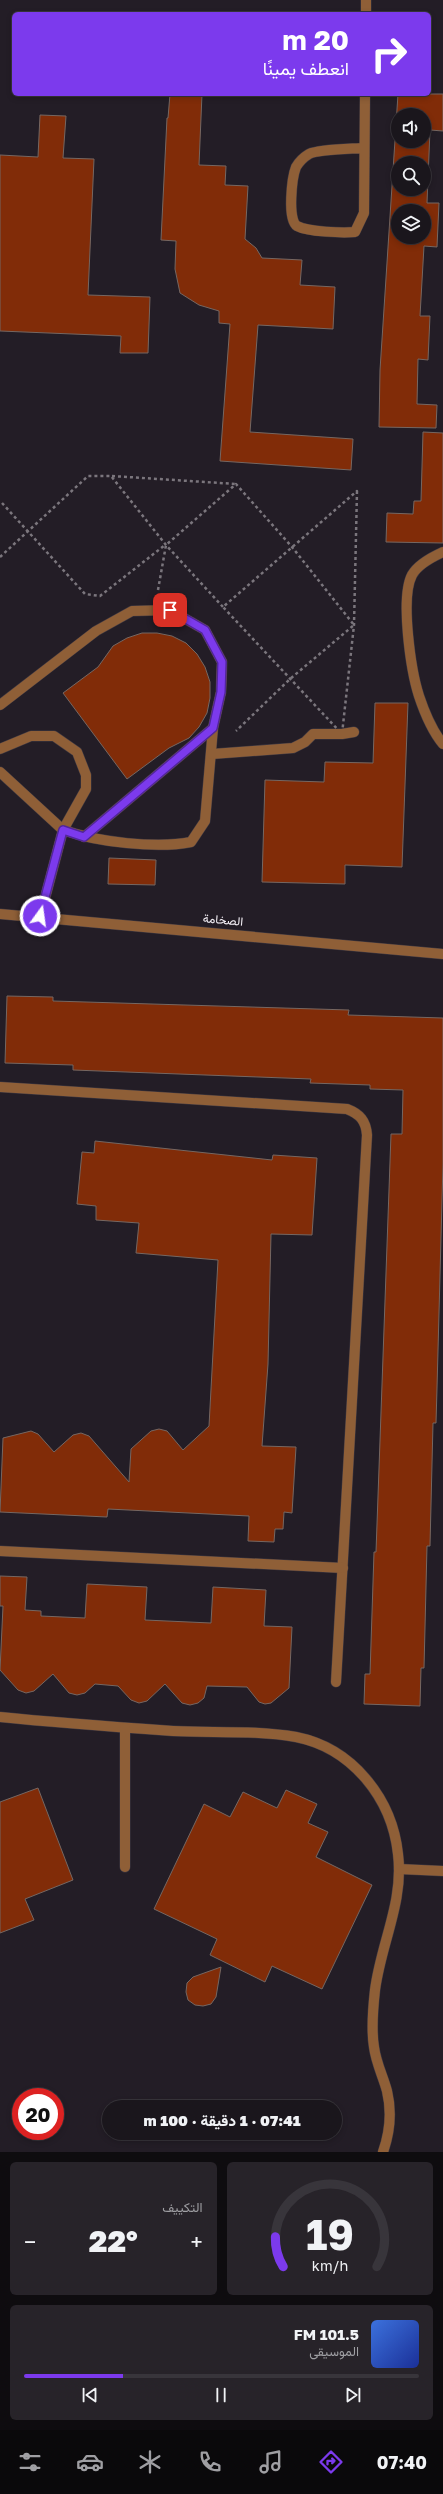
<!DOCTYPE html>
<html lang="ar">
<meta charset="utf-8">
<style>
:root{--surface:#1a161c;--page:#272329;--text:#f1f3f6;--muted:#9f9fa3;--line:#38353b;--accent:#7c3aed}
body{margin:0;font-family:"Golos Text",Vazirmatn,sans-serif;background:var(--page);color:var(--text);direction:rtl;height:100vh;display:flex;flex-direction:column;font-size:15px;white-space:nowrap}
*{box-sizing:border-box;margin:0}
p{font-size:13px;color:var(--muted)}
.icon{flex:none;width:22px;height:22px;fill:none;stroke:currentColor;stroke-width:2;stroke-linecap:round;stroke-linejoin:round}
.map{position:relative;height:2152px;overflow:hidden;direction:ltr}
.side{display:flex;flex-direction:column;gap:10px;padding:10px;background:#0e0c0f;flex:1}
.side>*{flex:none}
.guide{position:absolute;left:12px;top:12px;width:419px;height:84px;border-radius:6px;box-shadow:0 2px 6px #0003,0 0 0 1px var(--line);direction:rtl;background:#7c3aed;color:#fff;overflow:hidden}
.tools{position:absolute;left:391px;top:108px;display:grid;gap:8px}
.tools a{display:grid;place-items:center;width:40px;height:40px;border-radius:50%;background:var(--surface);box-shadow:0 2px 6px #0003,0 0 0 1px var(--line);font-size:20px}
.speed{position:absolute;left:12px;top:2088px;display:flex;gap:8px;font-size:20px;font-weight:700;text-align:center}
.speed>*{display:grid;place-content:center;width:52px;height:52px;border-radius:50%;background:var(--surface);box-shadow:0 2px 6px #0003,0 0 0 1px var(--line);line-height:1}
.speed .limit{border:6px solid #d22;background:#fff;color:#111}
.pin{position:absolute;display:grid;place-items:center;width:34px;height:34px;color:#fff;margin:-17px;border-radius:8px;box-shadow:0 2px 6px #0006}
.me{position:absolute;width:44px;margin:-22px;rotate:14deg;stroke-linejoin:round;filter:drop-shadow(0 0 3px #0008)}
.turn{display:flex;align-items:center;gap:14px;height:84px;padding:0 16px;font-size:18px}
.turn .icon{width:52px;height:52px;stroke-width:2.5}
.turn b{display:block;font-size:28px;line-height:34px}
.big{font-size:30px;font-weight:800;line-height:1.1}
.side .tile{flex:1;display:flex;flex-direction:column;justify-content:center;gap:6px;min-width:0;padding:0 14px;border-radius:6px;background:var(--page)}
.side .dial{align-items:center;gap:0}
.dial svg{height:104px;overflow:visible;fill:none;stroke:var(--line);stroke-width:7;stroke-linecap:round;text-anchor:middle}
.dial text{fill:var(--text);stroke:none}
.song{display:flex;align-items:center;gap:12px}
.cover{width:48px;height:48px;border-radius:6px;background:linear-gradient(135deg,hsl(220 70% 55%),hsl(230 70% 35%))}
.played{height:4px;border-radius:2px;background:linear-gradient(90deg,var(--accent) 25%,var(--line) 25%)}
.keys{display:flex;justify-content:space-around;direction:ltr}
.heat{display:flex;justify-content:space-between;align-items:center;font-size:22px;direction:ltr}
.side .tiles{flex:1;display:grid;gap:10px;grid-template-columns:1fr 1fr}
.tile:last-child{grid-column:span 2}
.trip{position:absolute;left:102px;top:2100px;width:240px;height:40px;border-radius:20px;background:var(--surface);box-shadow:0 2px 6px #0003,0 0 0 1px var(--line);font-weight:800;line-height:40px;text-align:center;direction:rtl}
.menu{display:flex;height:64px;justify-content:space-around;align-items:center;background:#0a090b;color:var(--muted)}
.menu .icon{width:28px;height:28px}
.menu .on{color:var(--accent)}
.menu b{font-size:18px;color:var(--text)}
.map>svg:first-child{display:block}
.building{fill:#812c08;stroke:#756762;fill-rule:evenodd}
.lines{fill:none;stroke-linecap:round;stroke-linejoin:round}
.minor-casing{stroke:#403a43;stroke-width:11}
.path{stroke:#7b767d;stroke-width:2.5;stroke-dasharray:3 3;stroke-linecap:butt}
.minor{stroke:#8f5f37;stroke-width:10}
.route-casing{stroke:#51269a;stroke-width:10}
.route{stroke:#7c3aed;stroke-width:7}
.labels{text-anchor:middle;stroke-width:4;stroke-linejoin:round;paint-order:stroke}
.street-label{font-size:12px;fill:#f3eff5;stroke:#231d26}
</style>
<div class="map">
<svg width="443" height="2152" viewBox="0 0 443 2152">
<rect width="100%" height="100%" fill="#231d26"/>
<g class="building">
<polygon points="170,94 202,94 199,165 226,166 225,185 248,186 245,239 256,248 262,258 302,260 300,285 335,287 333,329 258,325 250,432 353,439 351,470 220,461 230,324 219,323 219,311 199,305 180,293 175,269 176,241 161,240 167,118 168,118"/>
<path d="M398 94H443V131L430 130 427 203H439L437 247 424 246 420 316H430L428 360 418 359 417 404 437 405 436 428 379 427 380 370ZM398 115H424V141H398ZM398 163H424V189H398ZM398 211H424V237H398Z"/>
<polygon points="40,115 66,116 63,158 94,159 88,295 150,297 148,353 120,353 121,336 0,331 0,155 38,157"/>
<polygon points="423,432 443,433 443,543 386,542 387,513 413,514 414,501 421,501"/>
<polygon points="142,633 157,633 172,636 186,643 197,654 205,667 210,682 210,698 207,713 199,727 189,738 169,748 127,779 63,693 98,667 113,646 127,638"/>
<polygon points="375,703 408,703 402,867 345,865 345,884 262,882 265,780 324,782 325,762 373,763"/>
<polygon points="109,858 156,860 155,885 108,884"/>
<polygon points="7,996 53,997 53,1001 349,1010 348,1015 443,1018 443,1163 437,1388 436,1423 433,1423 430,1546 427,1546 424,1668 421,1668 420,1706 364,1704 365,1674 370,1674 374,1552 376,1552 391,1134 402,1134 403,1090 370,1089 370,1085 310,1083 311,1079 73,1070 73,1065 5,1063"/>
<polygon points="95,1141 272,1160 273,1155 317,1158 312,1235 271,1234 268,1364 262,1446 296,1447 292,1513 284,1512 283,1529 275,1529 274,1542 248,1541 249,1516 108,1509 107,1517 0,1512 3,1438 31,1431 38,1434 54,1452 73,1435 81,1433 89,1436 129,1482 131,1449 151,1431 159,1429 167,1431 183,1450 209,1426 218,1260 136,1253 139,1223 96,1220 96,1206 77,1204 82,1152 94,1153"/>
<polygon points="0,1576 27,1577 25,1610 41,1611 41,1616 85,1618 87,1584 147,1587 145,1620 211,1623 213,1587 266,1590 264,1626 292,1627 289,1688 271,1703 265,1704 259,1702 247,1687 207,1686 204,1698 198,1703 190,1705 182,1703 165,1684 147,1701 139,1703 131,1700 118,1686 95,1684 85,1693 77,1695 69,1693 53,1674 34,1691 26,1693 18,1690 0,1670 3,1606 0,1606"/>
<polygon points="38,1788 73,1880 25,1899 34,1920 0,1933 0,1802"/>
<polygon points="286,1790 317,1804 308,1823 328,1832 316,1857 372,1885 322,1989 272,1966 265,1982 210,1955 217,1939 154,1909 204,1804 230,1817 243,1792 277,1808"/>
<polygon points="221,1967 216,1997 211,2004 203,2006 195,2005 188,2000 186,1992 187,1983 193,1977"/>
</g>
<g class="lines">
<defs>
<g id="minor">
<polyline points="366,14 366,0"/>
<path d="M364 148C351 149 320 149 309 154 304 157 299 162 296 167 292 177 287 220 297 226 308 232 343 233 355 232L364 213 365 94"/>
<path d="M443 552C432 557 418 564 412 575 400 598 411 671 419 696 424 711 433 732 443 744"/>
<path d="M0 705 96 631 132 611 170 610 205 630 222 662 221 692 213 728 205 821 191 842C157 849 97 842 63 830L86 789V775L77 752 54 736H31L0 749"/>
<polyline points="212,754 293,748 305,742 313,734 342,734 354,732"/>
<polyline points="0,772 63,830 40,917"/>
<polyline points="84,837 213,728"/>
<polyline points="0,914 443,954"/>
<path d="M0 1087 347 1109C360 1114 366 1121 367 1135L336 1682"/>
<polyline points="0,1551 343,1568"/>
<path d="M0 1717C58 1723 115 1727 173 1731 213 1733 256 1730 296 1737 352 1748 392 1798 398 1854 404 1902 381 1943 375 1990 373 2008 371 2029 374 2047 376 2063 383 2076 387 2091 392 2112 390 2132 383 2152"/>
<polyline points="125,1867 125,1728"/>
<polyline points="399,1869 443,1871"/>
</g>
</defs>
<use href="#minor" class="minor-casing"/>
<g class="path">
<polyline points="112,476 236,484"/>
<polygon points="357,491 354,625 342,734 223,607"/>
<polyline points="2,503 85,594 100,596 165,545"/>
<polyline points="0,557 88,476 111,476 166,545 223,607"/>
<polyline points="158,590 166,545 236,484 292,547 354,625 290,679 236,731"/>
</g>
<use href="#minor" class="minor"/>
</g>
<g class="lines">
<defs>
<polyline id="route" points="40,916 63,830 84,837 213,728 221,692 222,662 205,630 170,610"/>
</defs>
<use href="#route" class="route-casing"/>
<use href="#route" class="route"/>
</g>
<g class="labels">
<g class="street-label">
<text transform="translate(223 920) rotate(5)" y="4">الصخامة</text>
</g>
</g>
</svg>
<div class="tools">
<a><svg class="icon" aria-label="sound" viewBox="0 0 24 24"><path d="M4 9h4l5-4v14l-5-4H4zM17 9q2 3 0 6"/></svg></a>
<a><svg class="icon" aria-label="search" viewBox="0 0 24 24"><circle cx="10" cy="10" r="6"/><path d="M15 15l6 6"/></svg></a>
<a><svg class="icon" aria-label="layers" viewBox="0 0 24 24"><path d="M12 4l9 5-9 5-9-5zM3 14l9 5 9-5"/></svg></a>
</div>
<div class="speed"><div class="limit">20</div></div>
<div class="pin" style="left:170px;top:610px;background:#d93025"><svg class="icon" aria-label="arrive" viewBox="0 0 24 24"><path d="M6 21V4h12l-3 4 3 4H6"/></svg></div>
<svg class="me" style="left:40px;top:916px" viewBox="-20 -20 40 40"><circle r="17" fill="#7c3aed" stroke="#fff" stroke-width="3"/><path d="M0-11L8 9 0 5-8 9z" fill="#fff"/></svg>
<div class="trip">07:41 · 1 دقيقة · 100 m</div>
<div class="guide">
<div class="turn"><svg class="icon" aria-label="right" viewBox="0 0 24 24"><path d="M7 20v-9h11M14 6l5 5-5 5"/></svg><div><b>20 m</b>انعطف يمينًا</div></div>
</div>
</div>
<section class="side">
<div class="tiles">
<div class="tile dial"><svg viewBox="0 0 100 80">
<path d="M14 69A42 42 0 1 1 86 69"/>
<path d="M14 69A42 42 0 0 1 8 46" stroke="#7c3aed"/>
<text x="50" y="56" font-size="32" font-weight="700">19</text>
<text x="50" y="72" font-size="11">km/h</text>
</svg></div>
<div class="tile"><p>التكييف</p>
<div class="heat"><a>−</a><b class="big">22°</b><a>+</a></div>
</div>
<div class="tile">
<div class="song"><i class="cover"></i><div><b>101.5 FM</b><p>الموسيقى</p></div></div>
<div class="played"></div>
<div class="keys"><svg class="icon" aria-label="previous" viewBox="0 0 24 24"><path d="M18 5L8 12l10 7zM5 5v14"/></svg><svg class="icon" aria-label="pause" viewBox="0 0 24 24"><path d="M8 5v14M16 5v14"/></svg><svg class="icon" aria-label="next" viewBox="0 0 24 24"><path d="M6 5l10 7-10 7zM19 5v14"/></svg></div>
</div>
</div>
</section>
<nav class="menu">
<b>07:40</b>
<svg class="icon on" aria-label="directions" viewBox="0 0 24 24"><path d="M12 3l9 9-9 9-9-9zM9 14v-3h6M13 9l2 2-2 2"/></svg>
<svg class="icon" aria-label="music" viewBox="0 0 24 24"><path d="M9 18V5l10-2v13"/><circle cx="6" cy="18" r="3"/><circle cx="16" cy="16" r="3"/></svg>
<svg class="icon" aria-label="phone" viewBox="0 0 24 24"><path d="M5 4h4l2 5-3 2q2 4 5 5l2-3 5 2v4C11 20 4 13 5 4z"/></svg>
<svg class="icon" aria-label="climate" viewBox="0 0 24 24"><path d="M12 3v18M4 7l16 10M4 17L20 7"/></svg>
<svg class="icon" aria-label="car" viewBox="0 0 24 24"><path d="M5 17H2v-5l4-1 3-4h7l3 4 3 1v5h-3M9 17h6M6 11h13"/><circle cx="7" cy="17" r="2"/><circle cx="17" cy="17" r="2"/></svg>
<svg class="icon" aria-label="filters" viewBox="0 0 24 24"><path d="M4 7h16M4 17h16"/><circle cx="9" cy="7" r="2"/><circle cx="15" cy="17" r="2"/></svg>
</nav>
